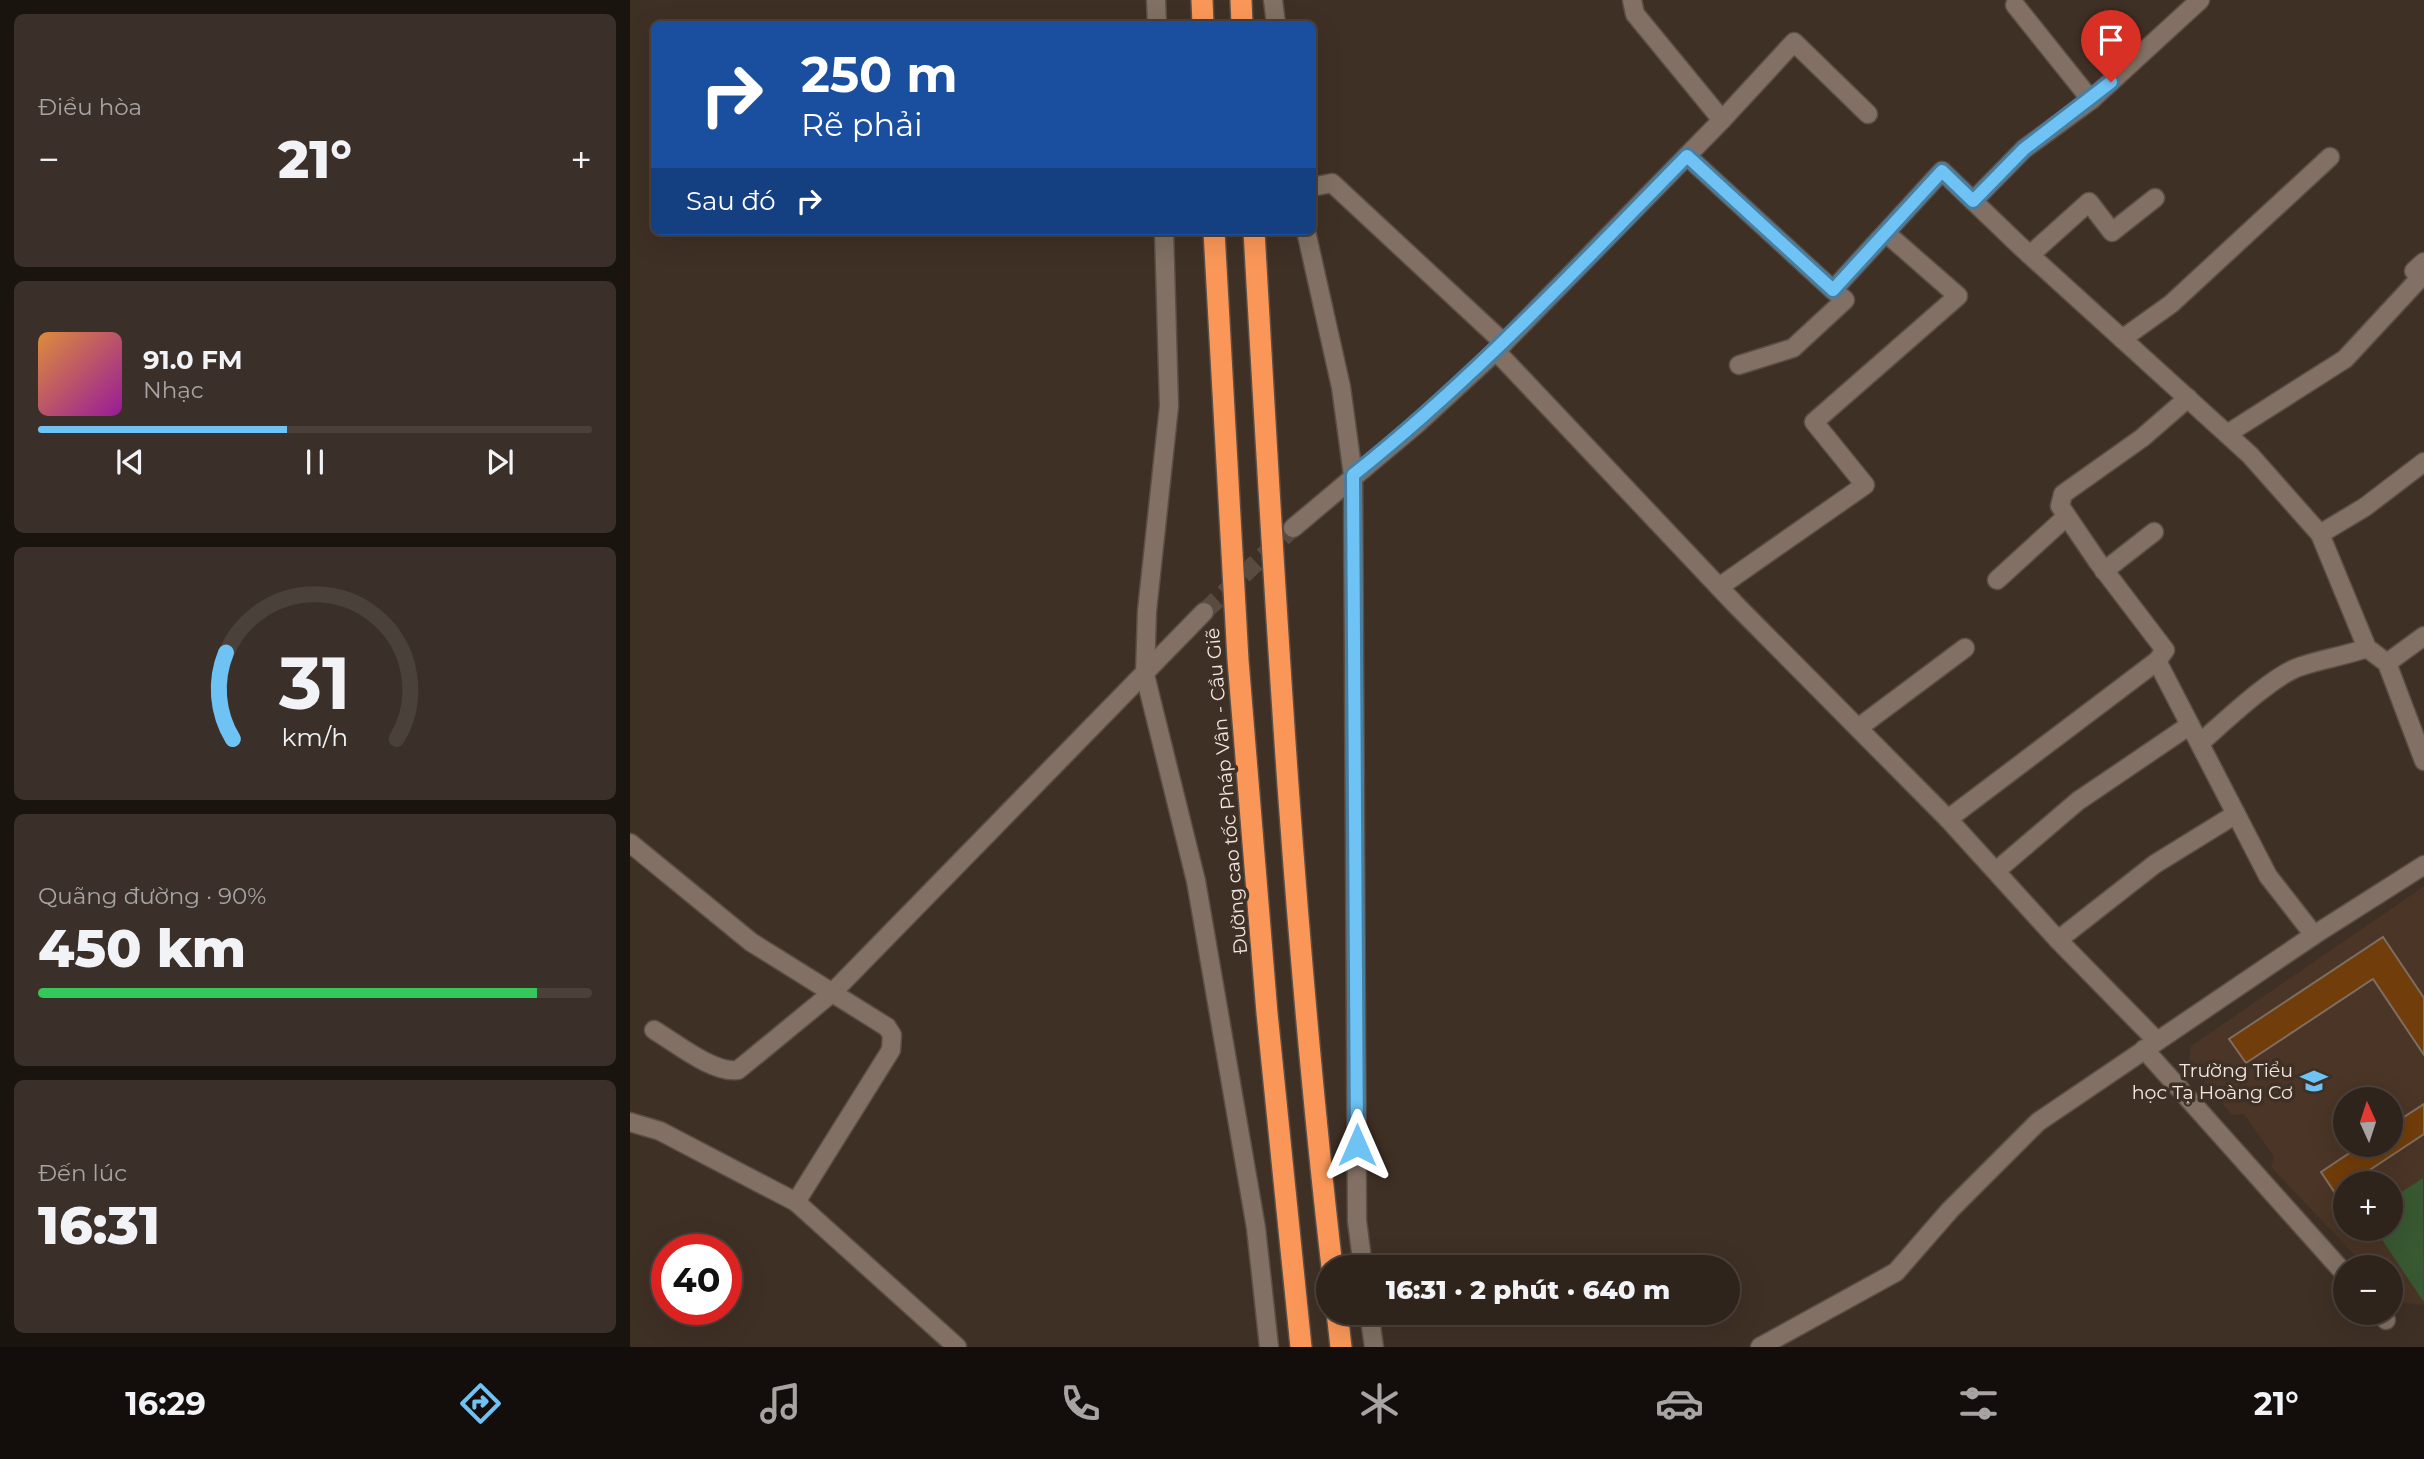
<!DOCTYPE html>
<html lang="vi">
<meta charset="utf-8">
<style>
:root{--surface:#2f241c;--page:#3b3029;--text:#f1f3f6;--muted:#a7a4a3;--line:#4a413b;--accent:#6fc2f4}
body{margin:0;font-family:Montserrat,sans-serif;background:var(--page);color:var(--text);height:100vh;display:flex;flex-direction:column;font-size:26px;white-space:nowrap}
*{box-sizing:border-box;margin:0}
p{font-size:23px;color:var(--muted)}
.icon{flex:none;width:38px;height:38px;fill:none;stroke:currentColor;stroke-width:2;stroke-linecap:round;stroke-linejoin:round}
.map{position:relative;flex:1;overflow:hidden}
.side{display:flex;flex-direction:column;gap:14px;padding:14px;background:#1a140f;width:630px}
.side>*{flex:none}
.top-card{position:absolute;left:21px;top:21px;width:665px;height:214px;border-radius:10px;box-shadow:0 7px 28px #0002,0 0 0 2px var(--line);background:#1a4fa0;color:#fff;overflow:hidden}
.needle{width:46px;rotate:357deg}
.buttons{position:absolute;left:1703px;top:1087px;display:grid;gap:14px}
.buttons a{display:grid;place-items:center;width:70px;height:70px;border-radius:50%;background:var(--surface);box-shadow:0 7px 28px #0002,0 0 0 2px var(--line);font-size:35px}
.speed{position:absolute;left:21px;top:1234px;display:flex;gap:14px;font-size:35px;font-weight:700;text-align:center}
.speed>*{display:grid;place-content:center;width:91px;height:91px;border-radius:50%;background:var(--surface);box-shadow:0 7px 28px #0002,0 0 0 2px var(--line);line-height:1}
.speed .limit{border:10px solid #d22;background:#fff;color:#111}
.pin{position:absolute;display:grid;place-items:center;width:60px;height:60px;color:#fff;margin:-72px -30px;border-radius:50% 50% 50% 0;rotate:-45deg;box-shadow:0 0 7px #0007}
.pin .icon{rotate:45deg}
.me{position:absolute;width:77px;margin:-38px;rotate:0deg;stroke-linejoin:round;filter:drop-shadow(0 0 5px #0008)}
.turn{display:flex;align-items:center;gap:24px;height:147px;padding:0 35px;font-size:32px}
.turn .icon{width:91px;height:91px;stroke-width:2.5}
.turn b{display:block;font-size:49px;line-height:60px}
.then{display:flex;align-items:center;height:66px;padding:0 35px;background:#0003;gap:14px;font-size:26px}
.big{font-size:52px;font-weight:800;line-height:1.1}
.side .widget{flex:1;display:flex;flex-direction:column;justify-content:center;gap:10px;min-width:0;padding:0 24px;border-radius:10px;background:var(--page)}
.side .dial{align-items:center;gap:0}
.dial svg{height:182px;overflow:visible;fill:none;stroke:var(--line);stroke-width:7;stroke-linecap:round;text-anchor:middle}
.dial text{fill:var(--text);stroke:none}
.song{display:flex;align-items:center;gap:21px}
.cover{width:84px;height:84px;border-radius:10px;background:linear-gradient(135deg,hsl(30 70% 55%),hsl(300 70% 35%))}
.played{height:7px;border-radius:4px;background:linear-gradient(90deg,var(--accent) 45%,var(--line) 45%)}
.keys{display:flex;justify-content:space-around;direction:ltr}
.heat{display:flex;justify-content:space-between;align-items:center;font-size:38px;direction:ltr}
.charge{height:10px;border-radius:5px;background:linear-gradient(90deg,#34c759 90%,var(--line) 0)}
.trip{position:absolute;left:686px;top:1255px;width:424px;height:70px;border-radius:35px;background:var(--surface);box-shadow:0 7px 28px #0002,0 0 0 2px var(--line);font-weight:800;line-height:70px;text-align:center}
.dock{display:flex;height:112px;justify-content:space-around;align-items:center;background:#130e0b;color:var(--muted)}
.dock .icon{width:49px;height:49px}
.dock .active{color:var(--accent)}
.dock b{font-size:32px;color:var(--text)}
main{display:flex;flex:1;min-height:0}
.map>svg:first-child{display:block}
.built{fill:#4a3526;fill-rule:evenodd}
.green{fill:#385932}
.building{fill:#713d0a;stroke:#7e6d61;stroke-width:2}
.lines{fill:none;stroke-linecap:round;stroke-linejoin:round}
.minor-tunnel{stroke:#5a4b41;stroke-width:18;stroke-dasharray:18 9;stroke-linecap:butt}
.minor-casing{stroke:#5a4e45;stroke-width:21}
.highway-casing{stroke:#5a4e45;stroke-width:24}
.minor{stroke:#817063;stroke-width:18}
.highway{stroke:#fa9758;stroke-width:21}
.route-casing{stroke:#487e9f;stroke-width:18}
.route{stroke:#6fc2f4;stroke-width:12}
.labels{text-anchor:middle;stroke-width:7;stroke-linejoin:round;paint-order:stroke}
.street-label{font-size:19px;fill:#f1e7e0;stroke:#3f3025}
.poi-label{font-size:19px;fill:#f1e7e0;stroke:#3f3025;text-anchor:end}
</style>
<main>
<section class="side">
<div class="widget"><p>Điều hòa</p>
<div class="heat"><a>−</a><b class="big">21°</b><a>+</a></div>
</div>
<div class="widget">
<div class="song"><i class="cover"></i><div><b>91.0 FM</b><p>Nhạc</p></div></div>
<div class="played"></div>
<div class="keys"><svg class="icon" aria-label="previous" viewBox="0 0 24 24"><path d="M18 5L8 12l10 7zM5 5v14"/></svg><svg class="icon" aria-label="pause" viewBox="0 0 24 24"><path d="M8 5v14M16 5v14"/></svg><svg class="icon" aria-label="next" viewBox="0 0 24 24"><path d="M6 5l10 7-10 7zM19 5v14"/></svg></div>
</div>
<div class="widget dial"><svg viewBox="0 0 100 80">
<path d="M14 69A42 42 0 1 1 86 69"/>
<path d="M14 69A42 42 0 0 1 11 31" stroke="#6fc2f4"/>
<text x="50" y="56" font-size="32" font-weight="700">31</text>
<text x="50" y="72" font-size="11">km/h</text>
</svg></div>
<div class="widget"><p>Quãng đường · 90%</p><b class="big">450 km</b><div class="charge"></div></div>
<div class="widget"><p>Đến lúc</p><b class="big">16:31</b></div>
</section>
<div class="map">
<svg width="1794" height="1347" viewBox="0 0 1794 1347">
<rect width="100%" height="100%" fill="#3f3025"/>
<path class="built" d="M1793 887H1794V1305L1770 1302 1761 1293 1760 1267H1736L1641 1167 1644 1157 1614 1114 1602 1115 1559 1063 1561 1046ZM1715 1099H1760V1144H1715ZM1715 1183H1760V1228H1715Z"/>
<polygon class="green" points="1793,1178 1794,1300 1793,1301 1745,1229 1760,1228 1761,1199"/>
<g class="building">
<polygon points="1753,937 1794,998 1794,1055 1743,979 1616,1063 1599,1039"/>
<polygon points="1794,1104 1794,1134 1720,1183 1715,1183 1715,1186 1705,1193 1691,1172 1733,1144 1760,1144 1760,1126"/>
</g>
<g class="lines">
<polyline class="minor-tunnel" points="574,612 663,528"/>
<defs>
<g id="minor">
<polyline points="526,0 527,24"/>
<polyline points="643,0 646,24"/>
<polyline points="1002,0 1005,14 1092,120"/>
<polyline points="1385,5 1461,100"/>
<polyline points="1057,156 1203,290"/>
<polyline points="682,187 702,183 874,343"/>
<polyline points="1343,201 1394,149 1461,100 1570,0"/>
<polyline points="534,231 539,406 517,611 515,675 566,881 626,1228 639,1347"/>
<polyline points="676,231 711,387 723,475 727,1221 733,1267"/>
<polyline points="1400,255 1459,202 1482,232 1525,198"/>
<polyline points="1492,339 1541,304 1700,157"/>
<polyline points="866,351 1105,604 1318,819 1428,940 1526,1040"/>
<polyline points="1109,365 1163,348 1215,300 1203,290 1312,171 1390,246 1620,455 1690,534 1737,648 1757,663 1794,761"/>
<polyline points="1597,434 1715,359 1790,278 1784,271 1794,262"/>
<polyline points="663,528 788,423 866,351 1092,120 1164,42 1238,114"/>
<polyline points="1690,534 1735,507 1794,462"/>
<polyline points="1474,571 1524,532"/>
<polyline points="1367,580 1436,517"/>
<polyline points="1089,587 1235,485 1184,422 1328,296 1256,233"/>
<polyline points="1527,661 1638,876 1684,935"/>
<polyline points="1757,663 1794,636"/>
<polyline points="1228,728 1335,648"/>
<path d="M1570 743C1593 723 1642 676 1669 667 1691 659 1715 656 1737 648"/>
<polyline points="1318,819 1527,661 1535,650 1468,562 1430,506 1433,494 1512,438 1558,398"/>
<polyline points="0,843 121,942 257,1027 262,1035 261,1050 166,1202"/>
<polyline points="1366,871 1448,801 1560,725"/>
<polyline points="1428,940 1525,864 1606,814"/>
<path d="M24 1030C46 1043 84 1074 108 1070L203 992 574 612"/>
<polyline points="1514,1049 1715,1274"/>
<polyline points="0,1122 30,1131 166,1202 327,1347"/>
<polyline points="739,1312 744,1347"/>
<polyline points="1750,1312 1756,1320"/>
<polyline points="1130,1347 1266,1272 1320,1210 1408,1122 1684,935 1794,865"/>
</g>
<g id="highway">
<polyline points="572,0 573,24"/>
<polyline points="611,0 612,24"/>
<polyline points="584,231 608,660 637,1013 671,1347"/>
<path d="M624 231C644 577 662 923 702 1267"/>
<polyline points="707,1312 711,1347"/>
</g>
</defs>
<use href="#minor" class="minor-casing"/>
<use href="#highway" class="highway-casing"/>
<use href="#minor" class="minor"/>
<use href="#highway" class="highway"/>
</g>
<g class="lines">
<defs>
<path id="route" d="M727 1145 723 475C844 379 949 266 1057 156L1203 290 1312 171 1343 201 1394 149 1481 82"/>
</defs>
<use href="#route" class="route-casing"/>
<use href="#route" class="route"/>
</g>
<defs>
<symbol id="school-bare" viewBox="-9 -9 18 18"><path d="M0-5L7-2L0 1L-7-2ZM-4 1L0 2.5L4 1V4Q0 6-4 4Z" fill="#6fc2f4" stroke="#3f3025" stroke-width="2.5" paint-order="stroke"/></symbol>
</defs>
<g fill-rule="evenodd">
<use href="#school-bare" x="1665" y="1062" width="38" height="38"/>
</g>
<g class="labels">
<g class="street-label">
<text transform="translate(596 791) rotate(-95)" y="7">Đường cao tốc Pháp Vân - Cầu Giẽ</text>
</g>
<g class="poi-label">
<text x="1663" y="1077">Trường Tiểu<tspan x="1663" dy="22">học Tạ Hoàng Cơ</tspan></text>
</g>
</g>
</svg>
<div class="buttons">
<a><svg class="needle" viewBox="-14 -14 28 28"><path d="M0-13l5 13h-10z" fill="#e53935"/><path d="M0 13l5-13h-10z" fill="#a7a4a3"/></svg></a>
<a>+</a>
<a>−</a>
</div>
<div class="speed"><div class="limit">40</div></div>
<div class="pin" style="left:1481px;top:82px;background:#d93025"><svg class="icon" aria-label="arrive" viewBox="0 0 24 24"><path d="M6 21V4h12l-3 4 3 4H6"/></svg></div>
<svg class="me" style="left:727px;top:1145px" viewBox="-20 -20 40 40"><path d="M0-17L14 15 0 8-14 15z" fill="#6fc2f4" stroke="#fff" stroke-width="4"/></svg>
<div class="trip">16:31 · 2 phút · 640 m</div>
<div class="top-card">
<div class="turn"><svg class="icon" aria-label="right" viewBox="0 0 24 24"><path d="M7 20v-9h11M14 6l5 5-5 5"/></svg><div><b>250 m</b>Rẽ phải</div></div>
<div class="then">Sau đó<svg class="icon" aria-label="right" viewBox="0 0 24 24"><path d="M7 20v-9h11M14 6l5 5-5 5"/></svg></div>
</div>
</div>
</main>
<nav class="dock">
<b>16:29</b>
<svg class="icon active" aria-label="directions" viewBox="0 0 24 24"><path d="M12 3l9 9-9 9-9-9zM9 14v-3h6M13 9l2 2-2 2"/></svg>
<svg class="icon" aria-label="music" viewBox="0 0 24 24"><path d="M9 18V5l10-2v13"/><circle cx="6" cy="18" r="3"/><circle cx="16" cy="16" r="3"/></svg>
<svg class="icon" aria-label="phone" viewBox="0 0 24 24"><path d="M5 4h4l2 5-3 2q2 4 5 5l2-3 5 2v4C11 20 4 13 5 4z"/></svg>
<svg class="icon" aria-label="climate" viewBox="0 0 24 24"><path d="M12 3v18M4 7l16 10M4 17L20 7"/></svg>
<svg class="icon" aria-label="car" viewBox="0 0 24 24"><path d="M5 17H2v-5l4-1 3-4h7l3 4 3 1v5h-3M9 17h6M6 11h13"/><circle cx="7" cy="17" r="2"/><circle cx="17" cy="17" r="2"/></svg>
<svg class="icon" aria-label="filters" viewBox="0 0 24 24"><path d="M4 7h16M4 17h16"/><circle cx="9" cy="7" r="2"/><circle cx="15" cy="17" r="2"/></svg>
<b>21°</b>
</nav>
